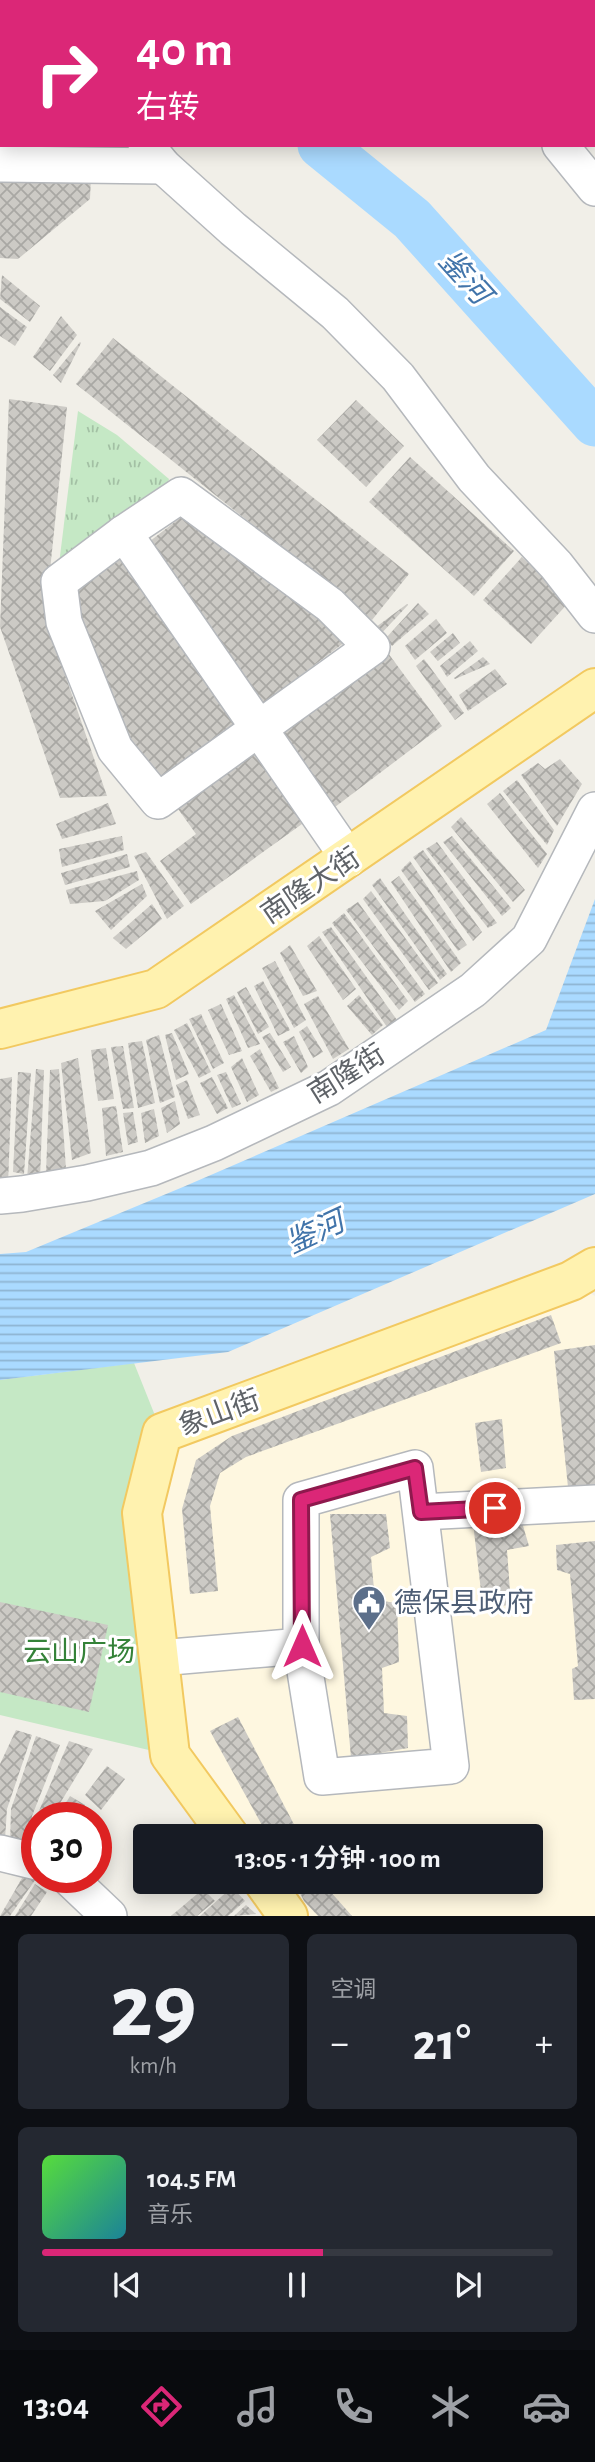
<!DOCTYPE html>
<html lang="zh">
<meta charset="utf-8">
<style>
:root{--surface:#171b24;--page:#242831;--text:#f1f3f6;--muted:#9ea1a6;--line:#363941;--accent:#db2777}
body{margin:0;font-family:"Alegreya Sans","Noto Sans SC",sans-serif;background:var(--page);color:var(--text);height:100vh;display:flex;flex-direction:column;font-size:26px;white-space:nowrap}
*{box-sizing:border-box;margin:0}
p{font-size:23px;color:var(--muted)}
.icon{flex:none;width:38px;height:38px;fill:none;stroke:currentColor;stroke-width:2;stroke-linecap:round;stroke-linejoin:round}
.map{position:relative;height:1916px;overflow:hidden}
.panel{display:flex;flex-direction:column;gap:18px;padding:18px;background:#0d0f14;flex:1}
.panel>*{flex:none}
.top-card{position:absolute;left:0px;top:0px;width:595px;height:147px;box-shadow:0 4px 18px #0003;background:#db2777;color:#fff;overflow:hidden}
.speed{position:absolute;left:21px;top:1802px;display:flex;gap:14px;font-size:35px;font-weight:700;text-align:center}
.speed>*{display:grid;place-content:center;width:91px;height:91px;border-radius:50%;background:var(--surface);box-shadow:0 4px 18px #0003;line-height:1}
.speed .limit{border:10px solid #d22;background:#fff;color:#111}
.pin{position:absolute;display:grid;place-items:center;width:60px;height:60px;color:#fff;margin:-30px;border:4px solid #fff;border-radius:50%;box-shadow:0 2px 7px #0007}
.me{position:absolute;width:77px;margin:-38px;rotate:0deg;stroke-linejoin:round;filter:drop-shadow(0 0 5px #0008)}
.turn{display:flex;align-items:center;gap:24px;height:147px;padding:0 21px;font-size:32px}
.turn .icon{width:91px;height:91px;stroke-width:2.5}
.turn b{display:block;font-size:49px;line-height:60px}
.big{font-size:52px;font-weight:600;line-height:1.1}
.panel .card{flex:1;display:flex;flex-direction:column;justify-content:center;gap:10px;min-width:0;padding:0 24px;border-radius:10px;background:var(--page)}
.panel .dial{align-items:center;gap:0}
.dial b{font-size:91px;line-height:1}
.song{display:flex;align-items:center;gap:21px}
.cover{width:84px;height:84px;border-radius:10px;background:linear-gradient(135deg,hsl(110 70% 55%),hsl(190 70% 35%))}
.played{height:7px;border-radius:4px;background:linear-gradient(90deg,var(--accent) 55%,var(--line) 55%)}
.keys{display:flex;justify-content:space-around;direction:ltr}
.heat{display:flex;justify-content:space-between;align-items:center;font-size:38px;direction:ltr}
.panel .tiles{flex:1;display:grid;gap:18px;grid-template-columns:1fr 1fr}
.card:last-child{grid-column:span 2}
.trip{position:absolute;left:133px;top:1824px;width:410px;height:70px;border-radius:7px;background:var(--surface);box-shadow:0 4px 18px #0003;font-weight:600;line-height:70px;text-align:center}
.dock{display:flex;height:112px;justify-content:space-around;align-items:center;background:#090b0e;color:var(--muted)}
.dock .icon{width:49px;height:49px}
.dock .active{color:var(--accent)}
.dock b{font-size:32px;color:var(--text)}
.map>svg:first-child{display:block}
.commercial{fill:#fef7e0}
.grass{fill:url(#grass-tufts)}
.park{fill:#c5e8c5}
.water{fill:url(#water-rules)}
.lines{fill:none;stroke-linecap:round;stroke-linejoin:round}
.river{stroke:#aadaff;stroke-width:47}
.building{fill:url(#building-cross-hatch)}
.minor-casing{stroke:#b5b8bc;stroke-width:38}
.major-casing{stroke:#f2c960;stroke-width:42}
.minor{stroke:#fff;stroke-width:35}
.major{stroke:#fff2af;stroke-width:38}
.route-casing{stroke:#8e194d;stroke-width:18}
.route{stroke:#db2777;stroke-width:12}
.labels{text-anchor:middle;stroke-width:6;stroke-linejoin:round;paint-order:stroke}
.street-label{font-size:28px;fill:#5f6368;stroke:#fff}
.service-label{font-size:28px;fill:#4e5e75;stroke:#fff;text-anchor:start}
.park-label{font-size:28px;fill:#348238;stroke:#fff}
.water-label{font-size:30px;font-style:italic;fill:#4174aa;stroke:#fff}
</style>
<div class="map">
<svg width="595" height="1916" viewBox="0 0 595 1916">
<defs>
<pattern id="grass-tufts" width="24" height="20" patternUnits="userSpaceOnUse" patternTransform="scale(1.75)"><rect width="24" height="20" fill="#c5e8c5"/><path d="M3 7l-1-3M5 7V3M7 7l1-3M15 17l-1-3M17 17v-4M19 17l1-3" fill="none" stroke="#a3c0a4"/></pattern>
<pattern id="water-rules" width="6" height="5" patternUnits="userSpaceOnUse" patternTransform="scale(1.75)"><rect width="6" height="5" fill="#aadaff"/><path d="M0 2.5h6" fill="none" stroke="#8eb4d2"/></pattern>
<pattern id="building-cross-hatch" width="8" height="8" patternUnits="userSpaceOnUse" patternTransform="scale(1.75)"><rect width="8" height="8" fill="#cccac5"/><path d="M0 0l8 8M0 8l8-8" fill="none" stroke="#a9a8a4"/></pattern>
</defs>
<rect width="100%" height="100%" fill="#f1efe8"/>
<polygon class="commercial" points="571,1281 595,1296 595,1916 288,1916 263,1881 530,1881 530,1836 229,1836 170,1755 142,1513 175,1428"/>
<polygon class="grass" points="78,411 117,435 169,479 165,491 59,564"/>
<polygon class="park" points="134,1363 162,1433 142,1513 170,1755 0,1715 0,1380"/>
<polygon class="water" points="595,899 595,1194 228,1352 0,1380 0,1254 26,1252 183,1187 546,1030"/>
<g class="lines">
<g class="river">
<polyline points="141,0 143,2"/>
<polyline points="321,145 412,219 595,423"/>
</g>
</g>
<g class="building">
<polygon points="0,174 91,177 90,199 18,259 0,258"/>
<polygon points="2,275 40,306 30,322 0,299"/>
<polygon points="0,307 27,327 15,346 0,336"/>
<polygon points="61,316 77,335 50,371 33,357"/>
<polygon points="113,338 409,574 372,620 76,384"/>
<polygon points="80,342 81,343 61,383 53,375"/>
<polygon points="9,399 67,407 49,580 52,637 107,796 60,798 0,627"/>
<polygon points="356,400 404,446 366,487 317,440"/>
<polygon points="410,457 514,551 474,596 369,502"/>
<polygon points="185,514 325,616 345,642 264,703 145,545"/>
<polygon points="120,553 247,725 162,788 125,737 103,685 73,588"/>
<polygon points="522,557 570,601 531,644 483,600"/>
<polygon points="418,603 429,614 392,646 386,638"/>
<polygon points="407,604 408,605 378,637 372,630"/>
<polygon points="436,619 447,633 415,660 405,646"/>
<polygon points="453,633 460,643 438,661 430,652"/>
<polygon points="470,641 478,651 447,677 440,666"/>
<polygon points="385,649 442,726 335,807 278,730"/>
<polygon points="483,657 490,664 455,679 454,678"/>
<polygon points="424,659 464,713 455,720 416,666"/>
<polygon points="495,669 507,684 468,711 459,695"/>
<polygon points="254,742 309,819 191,904 160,861 196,834 173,802"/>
<polygon points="560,759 582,784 557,826 521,775 538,763 545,769"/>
<polygon points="517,780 554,830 547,845 503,791"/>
<polygon points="500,793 547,854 538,868 487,804"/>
<polygon points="108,803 116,824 62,839 56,824"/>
<polygon points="461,817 525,890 513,902 451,827"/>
<polygon points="122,836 124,850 62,867 59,849"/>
<polygon points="452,836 511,908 502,916 443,842"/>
<polygon points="437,842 497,923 488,928 426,849"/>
<polygon points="423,850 482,932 473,941 413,857"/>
<polygon points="146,852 184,906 167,919 134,856"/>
<polygon points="127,854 130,867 65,885 61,873"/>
<polygon points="410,861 467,945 458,951 401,870"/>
<polygon points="137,871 139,880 105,901 70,904 66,890"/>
<polygon points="399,876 461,963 451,972 391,882"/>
<polygon points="380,878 447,974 440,980 372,885"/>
<polygon points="142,884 147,896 111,930 95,911"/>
<polygon points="371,891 438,983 429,990 363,899"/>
<polygon points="358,902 425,994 415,1002 346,910"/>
<polygon points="152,904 162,919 126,949 113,938"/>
<polygon points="344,913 408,1001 399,1010 332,923"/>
<polygon points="331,927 397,1020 387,1027 322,932"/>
<polygon points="319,936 356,989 343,1000 307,946"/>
<polygon points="290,945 317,991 303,996 280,953"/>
<polygon points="275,961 306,1020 294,1028 262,968"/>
<polygon points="263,981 290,1030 278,1036 254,986"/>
<polygon points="246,987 269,1027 258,1034 237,992"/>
<polygon points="234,995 260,1044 248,1048 226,999"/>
<polygon points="359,995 383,1025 372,1035 347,1006"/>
<polygon points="318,996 349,1049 333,1059 304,1004"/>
<polygon points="221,1004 242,1051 229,1055 208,1010"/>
<polygon points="201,1014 224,1063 213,1069 189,1019"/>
<polygon points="187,1023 211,1072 199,1078 174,1030"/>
<polygon points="307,1026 323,1052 313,1058 299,1032"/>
<polygon points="172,1033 189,1074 176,1080 165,1035"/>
<polygon points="270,1033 291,1067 283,1072 262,1037"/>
<polygon points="159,1035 175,1097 160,1103 146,1040"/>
<polygon points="294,1036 308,1067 301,1073 283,1042"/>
<polygon points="142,1041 155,1103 138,1108 128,1043"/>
<polygon points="123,1046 134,1108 123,1109 111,1047"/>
<polygon points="106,1048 114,1099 98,1101 91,1050"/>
<polygon points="260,1049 279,1088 271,1092 250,1056"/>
<polygon points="78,1058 91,1153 72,1160 61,1063"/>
<polygon points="242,1058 259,1095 247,1102 231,1067"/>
<polygon points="36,1069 44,1070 40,1180 27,1179"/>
<polygon points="59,1069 66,1169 46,1173 50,1070"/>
<polygon points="18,1072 31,1073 24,1174 13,1172"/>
<polygon points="226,1072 241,1104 232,1108 217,1075"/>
<polygon points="12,1077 8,1185 0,1185 0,1079"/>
<polygon points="212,1077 228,1108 217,1114 200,1083"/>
<polygon points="187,1080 200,1115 188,1119 176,1085"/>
<polygon points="175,1101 180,1124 167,1133 161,1108"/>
<polygon points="116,1106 123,1152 106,1156 102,1108"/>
<polygon points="154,1109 159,1136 145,1143 141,1113"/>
<polygon points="133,1112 138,1142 128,1145 123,1113"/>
<polygon points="551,1315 561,1343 246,1457 220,1473 210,1506 218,1591 190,1594 182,1509 196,1460 232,1436"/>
<polygon points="595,1345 595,1494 569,1497 554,1351"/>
<polygon points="502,1419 506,1468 481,1472 475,1423"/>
<polygon points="330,1514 386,1514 390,1548 371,1557 375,1600 397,1603 399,1662 382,1668 384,1713 407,1716 408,1748 351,1758"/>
<polygon points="521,1519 529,1546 507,1550 511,1605 483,1608 473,1523"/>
<polygon points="595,1541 595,1699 574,1700 572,1669 578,1666 570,1574 557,1570 556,1545"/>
<polygon points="0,1602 108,1625 89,1712 0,1692"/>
<polygon points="238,1717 300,1836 268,1836 210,1731"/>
<polygon points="16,1730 32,1735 7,1809 5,1839 0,1839 0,1764"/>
<polygon points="36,1736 60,1745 32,1816 29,1849 10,1844 11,1809"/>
<polygon points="69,1741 93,1749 51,1818 36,1818"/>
<polygon points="107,1766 125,1779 101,1810 85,1795"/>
<polygon points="70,1796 85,1805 77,1818 57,1818"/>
<polygon points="25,1873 35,1880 10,1916 0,1916"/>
<polygon points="294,1881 324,1881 329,1890 352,1916 318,1916 304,1901"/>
<polygon points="35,1884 47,1892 31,1916 15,1916"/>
<polygon points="232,1887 245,1901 228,1916 200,1916"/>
<polygon points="203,1889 215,1901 197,1916 171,1916"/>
<polygon points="246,1905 256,1914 234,1916"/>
</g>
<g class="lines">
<defs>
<g id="minor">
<polyline points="425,0 427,2"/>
<polyline points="521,2 523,0"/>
<polyline points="0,31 2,32"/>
<polyline points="593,54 595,56"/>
<polyline points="146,145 163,166 233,229 335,313 398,377 474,478 556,565 595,615"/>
<polyline points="560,145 595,188"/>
<polyline points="0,164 163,166"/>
<polygon points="181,495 330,605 372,647 158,801 115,749 64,622 59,582 124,533"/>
<polyline points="124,533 349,859"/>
<polyline points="0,1196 22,1194 87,1183 151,1168 214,1143 329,1088 473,990 529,939 595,810"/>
<polygon points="415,1468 451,1766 322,1777 301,1646 301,1500"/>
<polyline points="421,1512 595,1503"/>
<polyline points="159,1658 301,1646"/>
<polyline points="0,1853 37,1862"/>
<polyline points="69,1878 109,1916"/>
</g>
<g id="major">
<polyline points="0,1029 156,989 595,688"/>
<polyline points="229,1836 170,1755 142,1513 162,1433 571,1281 595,1267"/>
<polyline points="263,1881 288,1916"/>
</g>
</defs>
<use href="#minor" class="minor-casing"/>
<use href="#major" class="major-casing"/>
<use href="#minor" class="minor"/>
<use href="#major" class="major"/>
</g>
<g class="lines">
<defs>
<polyline id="route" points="302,1646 301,1500 415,1468 421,1512 495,1508"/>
</defs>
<use href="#route" class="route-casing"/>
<use href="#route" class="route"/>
</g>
<defs>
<symbol id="civic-pin" viewBox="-11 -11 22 30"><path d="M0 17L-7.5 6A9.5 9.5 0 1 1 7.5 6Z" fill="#5c6f8a" stroke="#fff"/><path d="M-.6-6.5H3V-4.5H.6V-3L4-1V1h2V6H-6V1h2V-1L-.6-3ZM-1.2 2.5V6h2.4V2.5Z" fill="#fff"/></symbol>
</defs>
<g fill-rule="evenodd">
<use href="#civic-pin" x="350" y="1583" width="38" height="52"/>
</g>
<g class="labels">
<g class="street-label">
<text transform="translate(310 885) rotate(-34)" y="10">南隆大街</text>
<text transform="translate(346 1073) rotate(-32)" y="10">南隆街</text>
<text transform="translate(219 1412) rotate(-20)" y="10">象山街</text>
</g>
<g class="service-label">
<text x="394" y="1612">德保县政府</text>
</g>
<g class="park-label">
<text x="79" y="1661">云山广场</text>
</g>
<g class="water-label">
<text transform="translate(465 277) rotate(48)" y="10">鉴河</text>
<text transform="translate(315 1232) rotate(-25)" y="10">鉴河</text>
</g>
</g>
</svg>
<div class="speed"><div class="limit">30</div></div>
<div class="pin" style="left:495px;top:1508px;background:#d93025"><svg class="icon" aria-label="arrive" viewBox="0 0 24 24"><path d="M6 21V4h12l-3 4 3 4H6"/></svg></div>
<svg class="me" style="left:302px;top:1646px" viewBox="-20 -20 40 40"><path d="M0-17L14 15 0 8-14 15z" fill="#db2777" stroke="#fff" stroke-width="4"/></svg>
<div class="trip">13:05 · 1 分钟 · 100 m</div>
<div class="top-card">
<div class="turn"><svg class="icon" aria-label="right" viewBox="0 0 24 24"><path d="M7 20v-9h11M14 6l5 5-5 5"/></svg><div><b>40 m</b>右转</div></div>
</div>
</div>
<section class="panel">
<div class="tiles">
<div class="card dial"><b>29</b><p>km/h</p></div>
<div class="card"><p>空调</p>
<div class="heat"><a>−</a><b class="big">21°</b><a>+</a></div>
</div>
<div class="card">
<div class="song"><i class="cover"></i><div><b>104.5 FM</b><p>音乐</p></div></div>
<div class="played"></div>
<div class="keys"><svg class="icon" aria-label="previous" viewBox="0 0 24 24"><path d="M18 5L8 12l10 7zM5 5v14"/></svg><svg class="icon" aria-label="pause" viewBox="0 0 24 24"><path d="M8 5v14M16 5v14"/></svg><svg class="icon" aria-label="next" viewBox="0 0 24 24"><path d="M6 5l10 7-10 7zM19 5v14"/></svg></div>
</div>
</div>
</section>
<nav class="dock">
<b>13:04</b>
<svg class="icon active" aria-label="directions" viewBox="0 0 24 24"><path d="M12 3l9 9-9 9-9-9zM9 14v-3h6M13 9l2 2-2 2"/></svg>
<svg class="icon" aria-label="music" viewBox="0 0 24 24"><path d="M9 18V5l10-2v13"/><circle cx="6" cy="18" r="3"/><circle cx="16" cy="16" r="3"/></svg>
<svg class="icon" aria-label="phone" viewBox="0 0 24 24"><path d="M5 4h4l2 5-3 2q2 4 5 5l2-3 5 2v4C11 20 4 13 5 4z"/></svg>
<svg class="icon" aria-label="climate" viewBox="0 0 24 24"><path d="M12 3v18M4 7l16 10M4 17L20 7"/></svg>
<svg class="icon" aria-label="car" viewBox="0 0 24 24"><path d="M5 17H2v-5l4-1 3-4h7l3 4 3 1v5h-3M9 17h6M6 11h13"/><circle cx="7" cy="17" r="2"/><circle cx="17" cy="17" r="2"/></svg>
</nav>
